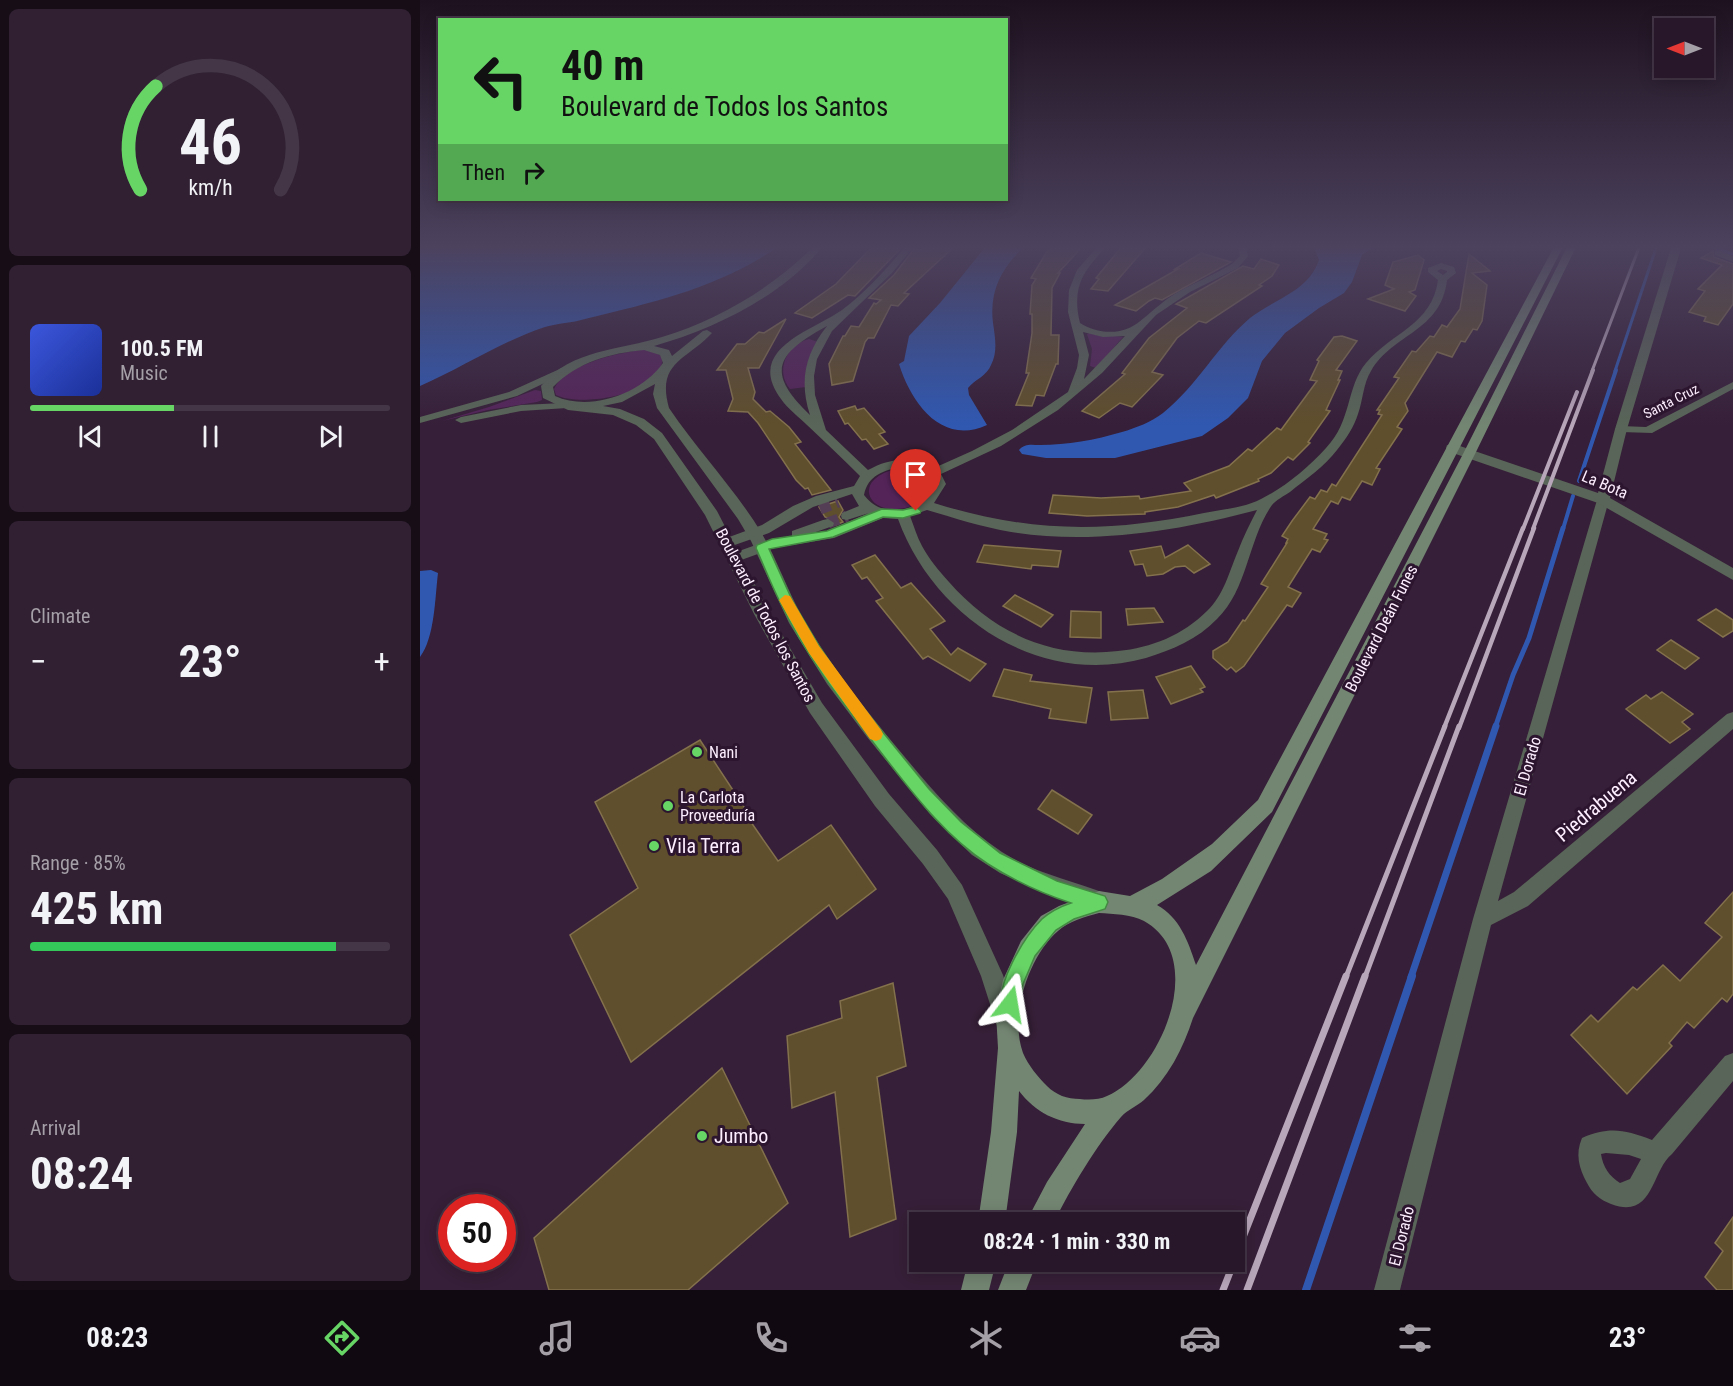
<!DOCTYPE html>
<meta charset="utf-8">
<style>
:root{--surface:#28172a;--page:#302032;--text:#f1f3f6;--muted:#a59fa8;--line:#443647;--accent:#67d466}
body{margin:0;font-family:"Roboto Condensed",sans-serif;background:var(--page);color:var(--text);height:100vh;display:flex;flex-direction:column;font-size:22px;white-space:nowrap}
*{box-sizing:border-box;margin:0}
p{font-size:20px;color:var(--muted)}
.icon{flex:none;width:33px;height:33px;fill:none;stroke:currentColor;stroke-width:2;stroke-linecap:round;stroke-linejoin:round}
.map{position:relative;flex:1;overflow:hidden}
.panel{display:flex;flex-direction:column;gap:9px;padding:9px;background:#160d17;width:420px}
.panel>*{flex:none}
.guide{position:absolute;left:18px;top:18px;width:570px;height:183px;border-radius:0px;box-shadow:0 3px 15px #0003,0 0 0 2px var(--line);background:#67d466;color:#111;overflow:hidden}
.needle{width:39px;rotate:270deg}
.tools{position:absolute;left:1234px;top:18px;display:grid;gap:12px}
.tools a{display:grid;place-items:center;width:60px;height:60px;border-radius:0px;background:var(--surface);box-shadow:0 3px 15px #0003,0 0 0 2px var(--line);font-size:30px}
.speed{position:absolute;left:18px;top:1194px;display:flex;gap:12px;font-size:30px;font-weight:700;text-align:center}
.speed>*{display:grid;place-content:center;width:78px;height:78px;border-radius:50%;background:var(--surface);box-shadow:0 3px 15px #0003,0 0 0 2px var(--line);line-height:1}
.speed .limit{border:9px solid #d22;background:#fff;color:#111}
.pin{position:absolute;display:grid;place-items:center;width:51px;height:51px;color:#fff;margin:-62px -26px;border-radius:50% 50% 50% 0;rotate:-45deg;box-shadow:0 0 6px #0007}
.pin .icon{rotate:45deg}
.me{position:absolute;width:66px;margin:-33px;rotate:14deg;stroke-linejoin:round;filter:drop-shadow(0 0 4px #0008)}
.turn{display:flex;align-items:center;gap:21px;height:126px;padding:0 24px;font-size:27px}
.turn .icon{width:78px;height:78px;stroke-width:2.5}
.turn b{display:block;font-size:42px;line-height:51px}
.then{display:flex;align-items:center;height:57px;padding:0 24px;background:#0003;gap:12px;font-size:22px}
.big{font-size:45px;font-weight:700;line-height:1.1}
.panel .tile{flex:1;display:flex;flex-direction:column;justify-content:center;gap:9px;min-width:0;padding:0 21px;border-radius:9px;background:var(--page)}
.panel .dial{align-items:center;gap:0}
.dial svg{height:156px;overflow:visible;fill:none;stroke:var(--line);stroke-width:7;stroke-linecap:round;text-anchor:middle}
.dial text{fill:var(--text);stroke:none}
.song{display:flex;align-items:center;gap:18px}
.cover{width:72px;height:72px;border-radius:9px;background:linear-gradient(135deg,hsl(230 70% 55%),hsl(230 70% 35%))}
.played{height:6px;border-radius:3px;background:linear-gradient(90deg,var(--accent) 40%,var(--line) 40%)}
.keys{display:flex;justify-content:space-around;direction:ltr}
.heat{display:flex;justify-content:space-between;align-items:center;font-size:33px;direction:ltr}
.charge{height:9px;border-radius:4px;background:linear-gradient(90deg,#34c759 85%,var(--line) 0)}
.trip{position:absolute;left:489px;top:1212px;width:336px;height:60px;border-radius:0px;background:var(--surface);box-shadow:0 3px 15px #0003,0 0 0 2px var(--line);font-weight:700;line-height:60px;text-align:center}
.tab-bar{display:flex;height:96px;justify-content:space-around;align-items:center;background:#100911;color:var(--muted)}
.tab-bar .icon{width:42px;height:42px}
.tab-bar .current{color:var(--accent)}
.tab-bar b{font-size:27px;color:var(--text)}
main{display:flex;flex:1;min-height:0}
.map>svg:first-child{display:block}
.green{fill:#542459}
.water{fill:#3058b1}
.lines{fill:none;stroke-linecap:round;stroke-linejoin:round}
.stream-far4{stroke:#3058b1;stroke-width:3}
.stream-far3{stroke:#3058b1;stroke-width:4}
.stream-far2{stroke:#3058b1;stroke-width:5}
.stream-far1{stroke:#3058b1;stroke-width:7}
.stream{stroke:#3058b1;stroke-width:8}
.building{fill:#604f2c;stroke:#83714d;stroke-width:1.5}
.minor-tunnel{stroke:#543e56;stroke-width:11;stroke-dasharray:11 6;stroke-linecap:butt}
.minor{fill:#596558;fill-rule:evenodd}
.tertiary{fill:#596558;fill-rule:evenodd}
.secondary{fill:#738672;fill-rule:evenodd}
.rail-far4{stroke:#b8a6ba;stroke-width:3}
.rail-far3{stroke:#b8a6ba;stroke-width:4}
.rail-far2{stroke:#b8a6ba;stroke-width:4.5}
.rail-far1{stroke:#b8a6ba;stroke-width:5}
.rail{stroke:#b8a6ba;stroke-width:7}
.route{fill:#67d466;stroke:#438a42;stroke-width:1.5}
.slow{fill:#f59e0b}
.poi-dot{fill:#67d466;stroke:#2c152e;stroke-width:2}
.labels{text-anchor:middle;stroke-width:6;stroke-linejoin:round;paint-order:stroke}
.far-street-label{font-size:14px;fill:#fdeeff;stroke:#2c152e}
.street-label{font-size:16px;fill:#fdeeff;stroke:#2c152e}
.poi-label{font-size:16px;fill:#fdeeff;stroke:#2c152e;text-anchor:start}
.near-street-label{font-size:20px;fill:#fdeeff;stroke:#2c152e}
.near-poi-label{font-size:20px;fill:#fdeeff;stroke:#2c152e;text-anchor:start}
</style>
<main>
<section class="panel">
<div class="tile dial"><svg viewBox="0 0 100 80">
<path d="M14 69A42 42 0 1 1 86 69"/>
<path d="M14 69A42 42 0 0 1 22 16" stroke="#67d466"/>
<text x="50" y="56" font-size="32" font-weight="700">46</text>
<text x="50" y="72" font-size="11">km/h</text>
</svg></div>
<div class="tile">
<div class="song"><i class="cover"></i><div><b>100.5 FM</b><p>Music</p></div></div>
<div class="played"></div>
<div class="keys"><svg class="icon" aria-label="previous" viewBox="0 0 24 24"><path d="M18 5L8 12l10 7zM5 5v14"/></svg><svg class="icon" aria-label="pause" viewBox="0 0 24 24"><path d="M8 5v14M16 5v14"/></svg><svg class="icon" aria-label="next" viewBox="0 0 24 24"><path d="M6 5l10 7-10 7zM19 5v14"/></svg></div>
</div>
<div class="tile"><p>Climate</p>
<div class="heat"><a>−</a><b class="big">23°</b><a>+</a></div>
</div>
<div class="tile"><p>Range · 85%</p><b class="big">425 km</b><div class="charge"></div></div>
<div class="tile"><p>Arrival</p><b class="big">08:24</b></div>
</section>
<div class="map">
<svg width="1313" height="1290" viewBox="0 0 1313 1290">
<rect width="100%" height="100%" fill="#361f38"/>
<g class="green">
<polygon points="670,333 703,337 676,368 670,366 672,349 667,334"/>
<path d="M389 339 398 342 386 387 370 389C355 371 366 345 389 339Z"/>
<path d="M221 350H229L242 356C247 394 161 408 136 395L134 389C144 365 197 353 221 350Z"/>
<polygon points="115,390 121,391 122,400 117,402 68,410 22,421 69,407"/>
<path d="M482 468H492L508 475 513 487C509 498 500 503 489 507 446 519 429 476 482 468Z"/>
</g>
<g class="water">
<path d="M0 245H361C298 288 238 301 165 319 152 323 138 323 125 327 80 342 42 368 0 386Z"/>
<path d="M567 245H606C582 267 569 290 573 323 575 337 578 352 571 365 567 376 554 380 548 388L549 395 567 425C522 446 491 403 479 364L484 361 489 336 520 303Z"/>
<path d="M893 245H957L942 255 932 282 924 293 899 308 865 333 842 361 828 398 808 418 782 436 695 458H626L602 454 599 450C605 443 612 445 620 445 647 445 675 440 702 432 716 428 731 422 743 413 777 386 797 346 830 318 854 299 888 292 899 260Z"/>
<path d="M11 570 18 573C15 597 15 637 0 657V571Z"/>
</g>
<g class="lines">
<g class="stream-far4">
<polyline points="1287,245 1313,254"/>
<polyline points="1195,371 1237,245"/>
</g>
<g class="stream-far3">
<polyline points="1159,481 1196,370"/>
<polyline points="1143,529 1153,496"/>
</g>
<polyline class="stream-far2" points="1075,728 1093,675 1109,638 1143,528"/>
<polyline class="stream-far1" points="991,977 1076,726"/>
<polyline class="stream" points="886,1290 992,976"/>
</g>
<g class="building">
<polygon points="507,245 536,245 484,293 489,294 478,306 471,305 454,338 448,338 445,342 433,381 412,385 409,364 423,336 425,336 431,326 439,327 454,303 456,304 461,300 449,298 474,275 494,249 501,250"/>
<polygon points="634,245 664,245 638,273 640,273 632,288 631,335 639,335 638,364 636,364 624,396 616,395 612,406 596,405 609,373 606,373 612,333 612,314 610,314 612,285 616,279 611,278 626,253"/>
<polygon points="703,245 728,245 688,291 671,289 679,279 676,278"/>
<polygon points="455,246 481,248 435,296 428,295 392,318 375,313 416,284 451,248"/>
<polygon points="1293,251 1294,257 1313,264 1313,304 1298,325 1284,321 1286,317 1269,312 1285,291 1278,289 1302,265 1281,258"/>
<polygon points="781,253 811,262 742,300 735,298 729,301 716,311 695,305 758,269 755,269"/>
<polygon points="1049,254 1070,271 1052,273 1067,285 1062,321 1057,330 1053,329 1045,342 1041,341 1032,357 1017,352 985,403 988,411 977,427 982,429 956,468 960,469 952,485 942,481 930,500 922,497 918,504 911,501 893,529 907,534 904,539 908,540 900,552 892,549 868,587 881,593 872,607 867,605 824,666 816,672 811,667 807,670 793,658 793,651 808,642 823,620 825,621 848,587 841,584 867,543 866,543 868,539 862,536 872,521 890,497 895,499 901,490 907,492 912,484 916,486 962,415 958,414 960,410 957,410 979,378 974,377 992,351 996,352 1010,336 1014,337 1022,325 1027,327 1040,309"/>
<polygon points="998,255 1004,260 995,290 989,292 996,296 985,311 948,299 974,289 965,285 973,262"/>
<polygon points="841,259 859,265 852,276 839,285 842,286 786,323 779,321 757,338 732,372 743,375 712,407 700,403 679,418 662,411 705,374 702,373 729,338 767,308 756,304 823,266 834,269"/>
<polygon points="366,319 339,368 328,368 335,392 333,399 346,412 350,411 369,427 381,442 375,444 411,490 392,495 388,488 385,489 376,480 338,423 328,412 308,411 313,399 306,370 297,370 317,344 325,344 339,332 344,333"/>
<polygon points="922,336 937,341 916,370 922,371 918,380 920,380 906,410 910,411 888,442 890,443 873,460 868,457 851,473 838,479 839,481 796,498 794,495 758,507 725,512 725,514 667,516 629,513 633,495 681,498 719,496 720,499 771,491 764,483 809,466 828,449 832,451 857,428 861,430 897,381 890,380 899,361 897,360 914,337"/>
<polygon points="435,406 437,410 444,408 465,432 459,434 468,444 454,449 446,439 442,440 428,423 425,424 418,411"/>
<polygon points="418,501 423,510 419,517 423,522 416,525 415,521 405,517 399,507"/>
<polygon points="564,545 641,551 638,567 612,565 611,569 557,562"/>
<polygon points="768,545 790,564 774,573 765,566 755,567 743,574 727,576 723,564 715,565 710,551 741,546 745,558"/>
<polygon points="455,555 481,588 491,583 525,621 510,629 531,655 538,648 566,664 550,681 508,656 503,659 456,601 463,598 447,577 442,579 432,565"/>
<polygon points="595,595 618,607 633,615 621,627 583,606"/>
<polygon points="734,608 743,622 708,625 706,609"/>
<polygon points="1296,609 1313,620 1313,631 1303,637 1278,620"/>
<polygon points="651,611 681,612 681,638 650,637"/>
<polygon points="1251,640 1279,658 1265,669 1237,650"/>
<polygon points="771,666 785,687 780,689 783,692 751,704 736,677"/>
<polygon points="584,669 612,675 610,681 672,688 666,723 629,718 631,709 573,696"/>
<polygon points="723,690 728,718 691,720 688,692"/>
<polygon points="1242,692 1273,714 1262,722 1270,729 1250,743 1206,709 1226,695 1231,699"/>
<polygon points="280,740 326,810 324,812 358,861 411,825 456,889 417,919 409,905 211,1062 150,935 218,888 175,802"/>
<polygon points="632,790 672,815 658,834 618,809"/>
<polygon points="1313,892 1313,994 1307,1002 1302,998 1274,1028 1267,1022 1249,1043 1252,1046 1207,1094 1151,1035 1171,1015 1178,1022 1213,987 1217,990 1243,965 1260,981 1302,937 1285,923"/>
<polygon points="473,983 486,1066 457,1077 476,1219 430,1237 415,1092 372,1108 367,1036 422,1018 420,1001"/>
<polygon points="302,1068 368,1203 268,1290 129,1290 114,1238"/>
<polygon points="1313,1217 1313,1290 1297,1290 1285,1277 1303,1251 1295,1243"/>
</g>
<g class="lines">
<g class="minor-tunnel">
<polyline points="400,509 418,502"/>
<polyline points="408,523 427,516"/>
</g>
<g class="minor">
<path d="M487 245H495L472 273 412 331 397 359 394 376 395 395 406 430 448 470C472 457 490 457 514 468L552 451 592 430 648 392 657 368 659 355 648 312 649 290 657 270 679 245H688C664 270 651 286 660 323 674 332 693 335 709 328 718 325 739 304 750 297 770 284 792 276 812 264L820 256 818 245H826L828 256 818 268 770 292 736 315 682 373 638 410 581 446 521 474 526 484 514 503C610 533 687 533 784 513 803 509 824 508 841 499 864 488 889 467 906 448 932 421 926 387 946 363 972 332 1012 325 1018 280L1008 272V268L1021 263 1034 267 1036 273 1027 280C1021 332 973 333 951 371 943 384 943 400 938 414 934 427 926 439 917 450 905 466 886 479 870 492 864 496 856 500 852 505 828 539 828 589 797 619 778 639 752 650 726 658 620 688 514 618 478 519L463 518 414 538 354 548 313 563 306 558 308 555 347 541 372 536V531L403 520 408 519 414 523 413 526 393 533 407 531 449 513 427 520 422 519 421 516 422 513 439 506 432 494 393 507 349 533 306 548 299 543 301 540 342 525 373 506 396 496 434 486 440 476C423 459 405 442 387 425 379 417 368 409 361 399 324 349 392 331 422 310 446 292 467 268 487 245ZM1021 269 1027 271V272L1023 275 1017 271ZM407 326C385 354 379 381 390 415 345 372 356 354 407 326ZM663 332 683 337 705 336 664 379 669 355ZM482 467C496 467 507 471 514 484 502 512 463 521 444 495 448 475 464 470 482 467ZM507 510C534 518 562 527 591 532 672 545 758 531 837 510 830 524 823 537 818 551 809 572 804 595 787 611 763 635 731 648 698 651 630 659 573 632 529 582 519 571 509 559 502 546 497 537 494 526 490 516Z"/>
<polygon points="1298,250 1313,256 1313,262 1295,255 1295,251"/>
<polygon points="144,367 148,368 148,372 97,396 0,423 0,417 89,392"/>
<polygon points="1313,382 1313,389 1232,433 1201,432 1195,429 1201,426 1226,427"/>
<polygon points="143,403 147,404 147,408 101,411 41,423 35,420 41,417 101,405"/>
<polygon points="1183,496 1189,500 1078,901 1094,892 1307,714 1313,712 1313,729 1108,906 1071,925 980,1290 954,1290 1053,919 1177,500"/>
<path d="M1313 1053V1081L1252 1154C1231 1171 1234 1220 1191 1204 1180 1200 1172 1193 1167 1183 1159 1168 1155 1154 1162 1138 1190 1126 1205 1130 1232 1140L1305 1056ZM1186 1153 1209 1155 1221 1159 1210 1179 1200 1183C1189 1176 1183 1167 1181 1154Z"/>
</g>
<g class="tertiary">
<path d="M395 245H404C364 295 295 329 234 346L249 350 252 356 283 331 287 330 292 333C267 360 236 362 249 408 278 451 314 488 341 532 357 559 367 590 383 618 410 665 444 708 479 750 510 787 541 825 582 852 614 873 651 880 687 894L690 902 687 910 679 913 652 904 580 873 552 855 510 814 447 737 407 684 369 623 331 541 318 519 237 408 233 394 235 384 202 402 183 406 200 409 224 419 242 433 297 511 349 612 402 703 469 794 517 850 542 885 583 975 597 1018 593 1026 585 1030 577 1026 561 976 528 899 503 864 455 806 390 713 334 614 285 515 234 439 216 425 193 415 148 410 123 398 121 386C151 349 201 350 242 337 298 320 354 287 395 245ZM224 350 240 355 243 363C221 394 170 412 135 396L133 387C158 362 190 353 224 350Z"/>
<polygon points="1252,245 1262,245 1207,429 1190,498 1313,568 1313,580 1178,503 1027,451 1026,448 1027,445 1037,445 1178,493 1195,429"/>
</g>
<g class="secondary">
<path d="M1135 245H1144L852 812 791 871 737 905C760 918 768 941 776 965L1043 454 1148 245H1157L1055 454 773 1018C763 1049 748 1078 724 1100 717 1106 707 1110 701 1117 676 1146 651 1188 634 1222H606L627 1182 665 1124C638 1124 615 1112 599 1091L597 1132 585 1222H558L571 1132 578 1048 576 1013 583 980 601 941 621 916 639 906 679 891 710 896 742 879 792 844 838 800ZM679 913C693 914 711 914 724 921 789 957 741 1073 687 1096 679 1100 668 1100 660 1099 647 1099 636 1095 627 1086 618 1077 608 1065 603 1053 589 1015 609 956 638 931 649 921 665 917 679 913Z"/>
<polygon points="548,1262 576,1262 569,1290 541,1290"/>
<polygon points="589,1262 617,1262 606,1290 578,1290"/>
</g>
<polyline class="rail-far4" points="1172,371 1220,245"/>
<g class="rail-far3">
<polyline points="1103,529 1157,392"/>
<polyline points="1113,529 1173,370"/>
</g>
<g class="rail-far2">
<polyline points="1024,728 1103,528"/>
<polyline points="1039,728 1114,528"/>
</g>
<g class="rail-far1">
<polyline points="926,977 1025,726"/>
<polyline points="945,977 1039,726"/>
</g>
<g class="rail">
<polyline points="814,1260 926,976"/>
<polyline points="803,1290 814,1262"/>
<polyline points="827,1290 945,976"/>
</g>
</g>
<linearGradient id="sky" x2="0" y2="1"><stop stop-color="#1e111f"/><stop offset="0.58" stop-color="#4c425e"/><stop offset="1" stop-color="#4c425e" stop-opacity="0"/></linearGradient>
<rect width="1313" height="426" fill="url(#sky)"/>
<path class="route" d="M496 507 501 511 500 513 483 518 463 517 413 537 349 549 373 602 399 646 431 693 509 789 541 822 580 853 637 881 685 896 688 902 685 909 654 919 636 930 615 956 603 984 597 1011 590 1014 583 1011C573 987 605 936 622 919 630 912 642 906 651 903 623 894 593 880 568 864 529 839 498 800 470 764 430 712 388 661 360 602 351 584 344 566 336 548L337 545 352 539 407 531 462 509 483 510Z"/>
<polygon class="slow" points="365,595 370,596 399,646 461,730 463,734 461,739 456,741 450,739 389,653 359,600"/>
<g class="poi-dot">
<circle cx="277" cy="752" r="6"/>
<circle cx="248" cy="806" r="6"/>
<circle cx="234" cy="846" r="6"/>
<circle cx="282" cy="1136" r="6"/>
</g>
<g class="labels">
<g class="far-street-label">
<text transform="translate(1251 401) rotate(-27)" y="5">Santa Cruz</text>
</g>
<g class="street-label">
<text transform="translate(1185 484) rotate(23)" y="6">La Bota</text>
<text transform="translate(346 615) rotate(62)" y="6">Boulevard de Todos los Santos</text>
<text transform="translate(961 628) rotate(-63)" y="6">Boulevard Deán Funes</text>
<text transform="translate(1107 766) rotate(-74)" y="6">El Dorado</text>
<text transform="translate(981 1236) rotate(-76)" y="6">El Dorado</text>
</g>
<g class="poi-label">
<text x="289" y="758">Nani</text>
<text x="260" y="803">La Carlota<tspan x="260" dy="18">Proveeduría</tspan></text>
</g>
<g class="near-street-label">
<text transform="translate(1176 806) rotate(-40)" y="7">Piedrabuena</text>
</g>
<g class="near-poi-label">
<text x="246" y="853">Vila Terra</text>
<text x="294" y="1143">Jumbo</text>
</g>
</g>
</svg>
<div class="tools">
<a><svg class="needle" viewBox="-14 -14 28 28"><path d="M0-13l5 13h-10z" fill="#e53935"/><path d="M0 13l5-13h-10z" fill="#a59fa8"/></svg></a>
</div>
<div class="speed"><div class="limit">50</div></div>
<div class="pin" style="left:496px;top:511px;background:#d93025"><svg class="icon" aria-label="arrive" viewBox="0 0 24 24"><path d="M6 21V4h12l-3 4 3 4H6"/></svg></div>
<svg class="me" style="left:590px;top:1004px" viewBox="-20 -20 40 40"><path d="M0-17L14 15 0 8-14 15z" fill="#67d466" stroke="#fff" stroke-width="4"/></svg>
<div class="trip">08:24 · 1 min · 330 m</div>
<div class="guide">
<div class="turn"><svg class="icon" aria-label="left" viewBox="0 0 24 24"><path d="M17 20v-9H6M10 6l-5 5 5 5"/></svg><div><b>40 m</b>Boulevard de Todos los Santos</div></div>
<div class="then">Then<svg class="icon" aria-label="right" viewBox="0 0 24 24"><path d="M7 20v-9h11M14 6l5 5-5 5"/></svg></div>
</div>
</div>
</main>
<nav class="tab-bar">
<b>08:23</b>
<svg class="icon current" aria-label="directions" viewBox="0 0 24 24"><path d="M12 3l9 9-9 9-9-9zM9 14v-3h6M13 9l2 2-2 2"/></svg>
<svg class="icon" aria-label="music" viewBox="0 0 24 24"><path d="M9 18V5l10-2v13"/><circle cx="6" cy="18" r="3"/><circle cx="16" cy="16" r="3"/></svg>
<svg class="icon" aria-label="phone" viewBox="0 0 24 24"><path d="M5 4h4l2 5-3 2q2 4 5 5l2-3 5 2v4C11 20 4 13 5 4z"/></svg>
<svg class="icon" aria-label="climate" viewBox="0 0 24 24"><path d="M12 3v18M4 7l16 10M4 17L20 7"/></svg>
<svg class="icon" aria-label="car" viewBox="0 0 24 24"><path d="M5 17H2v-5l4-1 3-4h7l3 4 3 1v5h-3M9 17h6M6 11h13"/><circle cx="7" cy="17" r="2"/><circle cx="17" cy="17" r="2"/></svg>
<svg class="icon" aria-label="filters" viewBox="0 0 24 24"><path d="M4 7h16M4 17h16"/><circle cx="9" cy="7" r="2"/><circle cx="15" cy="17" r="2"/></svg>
<b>23°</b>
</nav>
